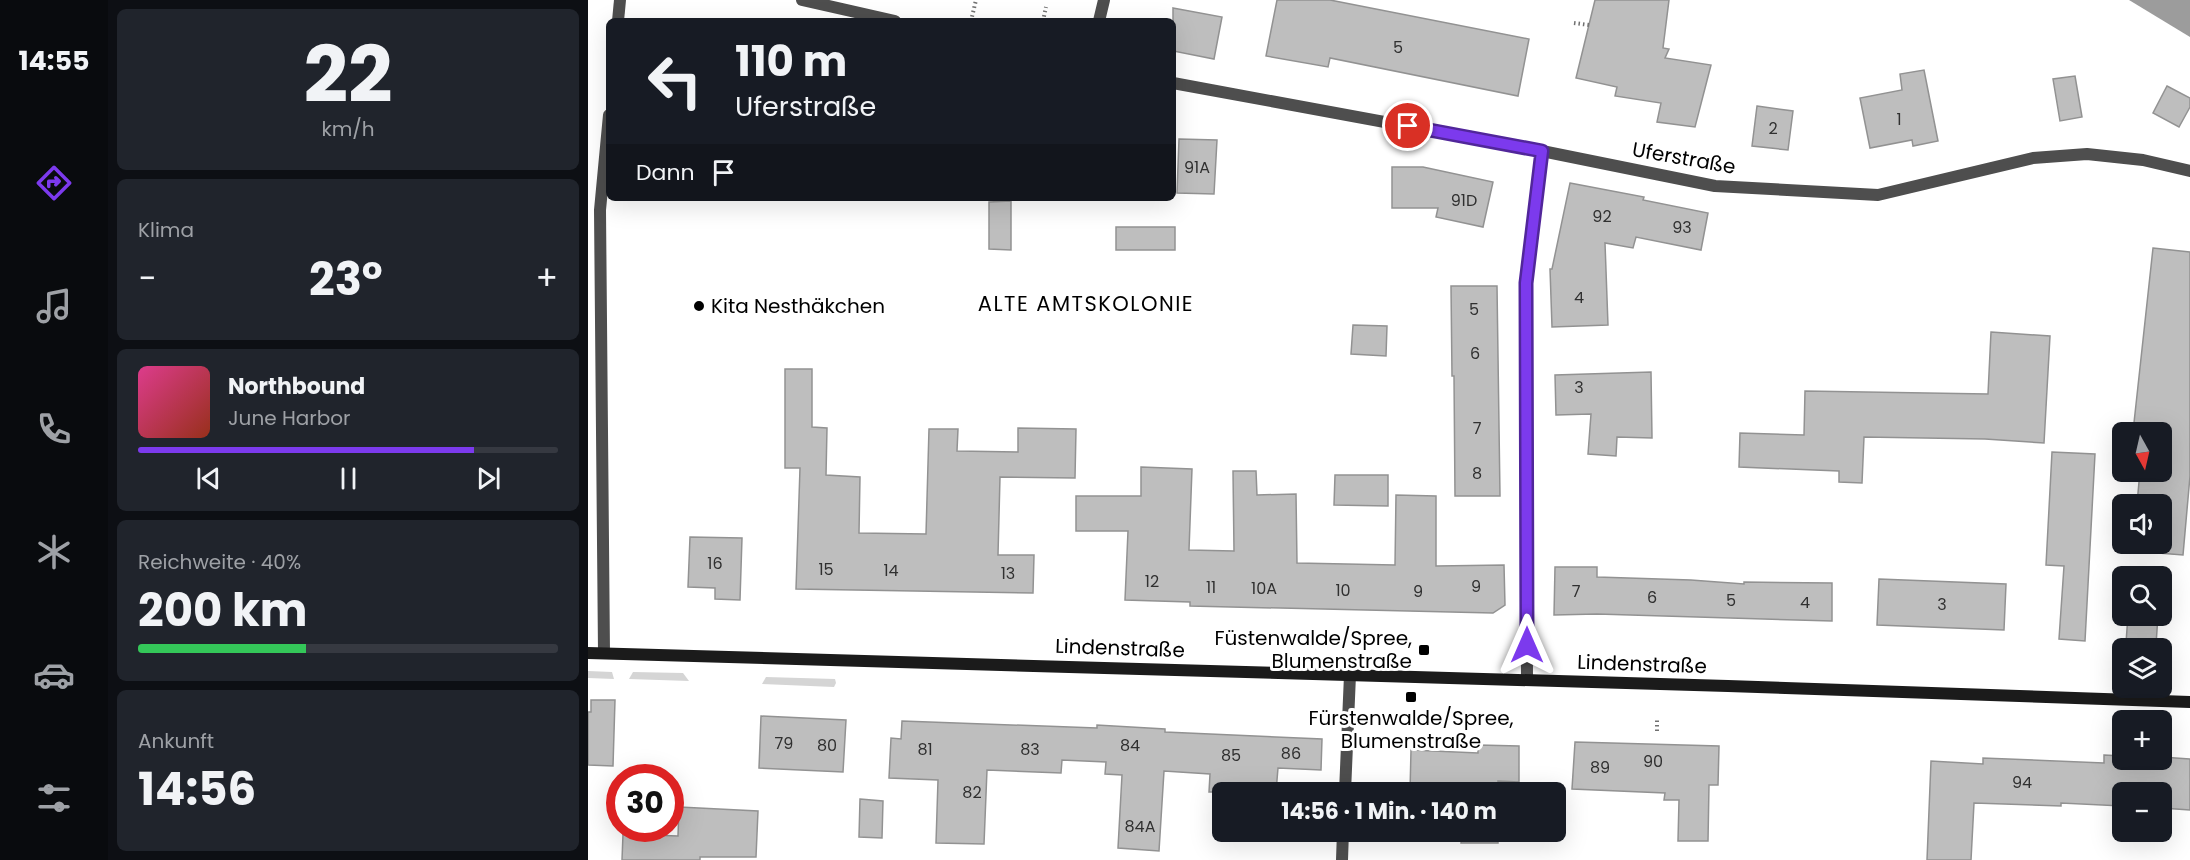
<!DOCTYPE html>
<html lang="de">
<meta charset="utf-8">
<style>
:root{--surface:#171b24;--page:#20242c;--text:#f1f3f6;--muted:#9ea1a6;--line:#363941;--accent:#7c3aed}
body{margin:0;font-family:Poppins,sans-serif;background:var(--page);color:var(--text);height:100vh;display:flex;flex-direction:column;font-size:22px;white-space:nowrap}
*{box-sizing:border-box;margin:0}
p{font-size:20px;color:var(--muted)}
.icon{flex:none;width:33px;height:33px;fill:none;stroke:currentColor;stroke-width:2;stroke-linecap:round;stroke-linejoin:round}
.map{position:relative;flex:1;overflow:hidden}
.panel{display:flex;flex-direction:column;gap:9px;padding:9px;background:#0d0f14;width:480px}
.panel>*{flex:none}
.guide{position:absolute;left:18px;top:18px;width:570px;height:183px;border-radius:9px;box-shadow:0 6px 24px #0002;background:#171b24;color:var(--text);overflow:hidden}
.needle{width:39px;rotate:172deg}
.controls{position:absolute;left:1524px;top:422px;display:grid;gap:12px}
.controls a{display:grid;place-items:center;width:60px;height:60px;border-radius:9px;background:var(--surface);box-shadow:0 6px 24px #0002;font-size:30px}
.speed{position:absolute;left:18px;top:764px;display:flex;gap:12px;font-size:30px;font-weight:700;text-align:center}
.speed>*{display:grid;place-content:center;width:78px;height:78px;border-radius:50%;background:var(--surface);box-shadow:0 6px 24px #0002;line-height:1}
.speed .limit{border:9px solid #d22;background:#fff;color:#111}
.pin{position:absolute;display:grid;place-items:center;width:51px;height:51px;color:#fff;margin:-26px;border:3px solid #fff;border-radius:50%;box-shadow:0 2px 6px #0007}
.me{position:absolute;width:66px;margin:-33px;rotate:0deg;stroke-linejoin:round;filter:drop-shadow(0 0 4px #0008)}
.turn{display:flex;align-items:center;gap:21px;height:126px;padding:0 30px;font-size:27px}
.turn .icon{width:78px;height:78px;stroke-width:2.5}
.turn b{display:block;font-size:42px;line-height:51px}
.then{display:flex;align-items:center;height:57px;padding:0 30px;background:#0003;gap:12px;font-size:22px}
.big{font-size:45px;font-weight:700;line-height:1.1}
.panel .widget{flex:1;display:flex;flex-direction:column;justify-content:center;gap:9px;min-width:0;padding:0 21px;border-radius:9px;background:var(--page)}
.panel .dial{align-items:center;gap:0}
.dial b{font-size:78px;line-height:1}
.song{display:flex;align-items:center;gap:18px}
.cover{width:72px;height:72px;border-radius:9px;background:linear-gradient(135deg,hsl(330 70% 55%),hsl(10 70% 35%))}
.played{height:6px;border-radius:3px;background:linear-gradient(90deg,var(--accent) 80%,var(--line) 80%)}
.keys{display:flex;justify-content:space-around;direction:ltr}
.heat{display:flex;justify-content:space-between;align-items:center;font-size:33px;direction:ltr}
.charge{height:9px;border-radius:4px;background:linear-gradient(90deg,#34c759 40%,var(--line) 0)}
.trip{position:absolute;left:624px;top:782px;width:354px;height:60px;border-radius:9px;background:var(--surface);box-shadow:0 6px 24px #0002;font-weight:700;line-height:60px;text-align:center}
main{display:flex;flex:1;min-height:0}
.dock{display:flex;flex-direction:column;width:108px;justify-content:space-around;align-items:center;background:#090b0e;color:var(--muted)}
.dock .icon{width:42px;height:42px}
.dock .selected{color:var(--accent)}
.dock b{font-size:27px;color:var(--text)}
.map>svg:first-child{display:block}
.green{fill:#d5d5d5}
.water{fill:#9c9c9c}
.building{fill:#bebebe;stroke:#929292;stroke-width:1.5}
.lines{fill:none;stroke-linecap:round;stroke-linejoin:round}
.path{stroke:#707070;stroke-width:4;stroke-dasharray:1.5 3;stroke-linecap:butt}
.lane{stroke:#4e4e4e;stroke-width:12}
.street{stroke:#4e4e4e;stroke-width:12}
.secondary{stroke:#1b1b1b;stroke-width:12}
.route-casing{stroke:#51269a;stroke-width:15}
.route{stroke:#7c3aed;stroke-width:10}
.poi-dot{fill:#000;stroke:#fff;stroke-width:2}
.labels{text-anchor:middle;stroke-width:6;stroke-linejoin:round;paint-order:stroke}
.number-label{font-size:16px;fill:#303030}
.street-label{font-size:20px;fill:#000;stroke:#fff}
.poi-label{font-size:20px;fill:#000;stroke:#fff;text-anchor:start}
.neighbourhood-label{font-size:21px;letter-spacing:1.5px;fill:#000;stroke:#fff}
</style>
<main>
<nav class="dock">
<b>14:55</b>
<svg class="icon selected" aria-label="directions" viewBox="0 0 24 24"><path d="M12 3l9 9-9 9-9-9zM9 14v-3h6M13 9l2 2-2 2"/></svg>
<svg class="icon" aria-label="music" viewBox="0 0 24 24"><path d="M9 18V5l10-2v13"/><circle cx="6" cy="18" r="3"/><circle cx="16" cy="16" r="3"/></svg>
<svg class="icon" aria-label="phone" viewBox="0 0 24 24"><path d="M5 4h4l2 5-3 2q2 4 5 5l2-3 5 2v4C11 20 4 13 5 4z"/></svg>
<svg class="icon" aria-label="climate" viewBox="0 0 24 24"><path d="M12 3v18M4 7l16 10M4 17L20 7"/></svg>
<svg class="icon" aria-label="car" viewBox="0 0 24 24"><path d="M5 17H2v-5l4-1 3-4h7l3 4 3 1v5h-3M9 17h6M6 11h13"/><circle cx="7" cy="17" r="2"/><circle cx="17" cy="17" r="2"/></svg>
<svg class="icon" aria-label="filters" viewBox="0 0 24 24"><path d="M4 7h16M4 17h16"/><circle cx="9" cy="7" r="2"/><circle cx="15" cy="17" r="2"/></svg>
</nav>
<section class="panel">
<div class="widget dial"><b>22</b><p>km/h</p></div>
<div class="widget"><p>Klima</p>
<div class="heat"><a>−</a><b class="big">23°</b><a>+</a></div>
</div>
<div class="widget">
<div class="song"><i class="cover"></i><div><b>Northbound</b><p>June Harbor</p></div></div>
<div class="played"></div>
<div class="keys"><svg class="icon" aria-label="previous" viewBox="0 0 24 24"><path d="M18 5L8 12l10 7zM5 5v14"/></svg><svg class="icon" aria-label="pause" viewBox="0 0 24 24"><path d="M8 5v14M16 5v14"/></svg><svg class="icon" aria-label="next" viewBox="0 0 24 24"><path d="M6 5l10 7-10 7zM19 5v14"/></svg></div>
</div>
<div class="widget"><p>Reichweite · 40%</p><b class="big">200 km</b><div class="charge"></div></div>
<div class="widget"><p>Ankunft</p><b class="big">14:56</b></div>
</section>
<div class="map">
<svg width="1602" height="860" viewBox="0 0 1602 860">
<rect width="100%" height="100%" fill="#fff"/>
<g class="green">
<polygon points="0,671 24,672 26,679 0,678"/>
<polygon points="45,672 95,673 101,681 41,679"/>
<polygon points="178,677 247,679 248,683 246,687 174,684"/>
</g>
<polygon class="water" points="1541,0 1602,0 1602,37"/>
<g class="building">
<polygon points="689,0 742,0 941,39 930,96 742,58 740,67 678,56"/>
<polygon points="1007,0 1081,0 1075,48 1081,49 1077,58 1123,65 1107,127 1069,122 1073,103 1027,96 1029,87 988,78"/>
<polygon points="585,8 634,17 626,59 585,51"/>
<polygon points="1336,70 1350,141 1325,146 1324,140 1282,148 1272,98 1314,90 1312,74"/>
<polygon points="1487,76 1494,117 1472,121 1465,79"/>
<polygon points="1579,86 1602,98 1602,107 1591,127 1565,113"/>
<polygon points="1169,106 1205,111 1200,150 1164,146"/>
<polygon points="591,139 629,140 626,194 589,193"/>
<polygon points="804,167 835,167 905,182 895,227 848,217 850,208 804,208"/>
<polygon points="982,183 1056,197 1055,200 1120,213 1113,250 1048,237 1045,248 1017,243 1020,325 964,327 962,269 964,269"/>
<polygon points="423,201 423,250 401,249 401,202"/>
<rect x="528" y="227" width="59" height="23"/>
<polygon points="1565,248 1602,252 1602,476 1595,555 1545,551 1546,543 1574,543 1574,504 1549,504 1552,471 1574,471 1574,432 1545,432"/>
<polygon points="863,286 909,286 912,496 867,496 866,376 864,376"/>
<polygon points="765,325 799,326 798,356 763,354"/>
<polygon points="1403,332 1462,336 1456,443 1397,439 1276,437 1274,483 1251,482 1251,471 1151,467 1152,433 1216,435 1217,391 1400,394"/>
<polygon points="197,369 224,369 224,427 239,428 238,475 272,477 271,533 338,534 341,429 370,429 369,451 430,452 430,428 488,429 487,478 412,477 410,555 446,555 445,593 208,589 212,468 197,468"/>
<polygon points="1063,372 1064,438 1029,437 1028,456 1000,454 1003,414 968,415 967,375"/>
<polygon points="1464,452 1507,454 1497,641 1471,639 1476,566 1458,565"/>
<polygon points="553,467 604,469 601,550 646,551 645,471 668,471 669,495 708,494 709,563 807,565 808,495 848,496 848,566 916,565 917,605 905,613 602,606 602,602 537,600 540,531 488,531 488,496 553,496"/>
<polygon points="747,475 800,475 800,506 746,505"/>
<polygon points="102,537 154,538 152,600 127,599 127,588 100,587"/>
<polygon points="967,567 1009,567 1009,577 1103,580 1156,584 1156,582 1244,583 1244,621 1009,614 966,615"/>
<polygon points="1291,579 1418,584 1416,630 1289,625"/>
<polygon points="1540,615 1570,615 1568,645 1538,643"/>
<polygon points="3,700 27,700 25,766 0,765 0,712 3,712"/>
<polygon points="173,716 258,720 255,772 171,768"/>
<polygon points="314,721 509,728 509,725 577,729 577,732 734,739 733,770 690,768 688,792 621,792 622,774 576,771 571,851 530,848 534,775 517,774 518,762 474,760 473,773 399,770 396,844 348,843 350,780 301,778 303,738 313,739"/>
<polygon points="987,742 1131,746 1130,785 1121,785 1120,841 1090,841 1091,800 1076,800 1077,793 984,789"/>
<polygon points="890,745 931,746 931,782 910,781 910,792 822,792 823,750 890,753"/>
<polygon points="1516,755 1534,756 1534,759 1574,759 1574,757 1602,759 1602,810 1574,808 1574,792 1534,792 1534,806 1473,803 1473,806 1386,803 1383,860 1339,860 1343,761 1395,764 1395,758 1516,763"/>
<polygon points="272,799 295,801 294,838 271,837"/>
<polygon points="91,807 170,811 168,857 112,857 112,860 34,860 35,834 90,836"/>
<polygon points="874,831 910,831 910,843 873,843"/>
</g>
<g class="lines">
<g class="path">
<polyline points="383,21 388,0"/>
<polyline points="455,21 458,7"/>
<polyline points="986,23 1001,25"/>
<polyline points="1069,731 1069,719"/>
</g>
<polyline class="lane" points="511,21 516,0"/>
<g class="street">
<polyline points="214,0 307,21"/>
<polyline points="30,21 32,0"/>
<polyline points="585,83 954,151 1127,186 1290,195 1445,158 1499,154 1555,160 1602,171"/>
<polyline points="16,653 12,210 21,115"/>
<polyline points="939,680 938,283 954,151"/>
<polyline points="757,792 762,675"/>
<polyline points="754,860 755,831"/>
</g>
<polyline class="secondary" points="0,653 1140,686 1602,702"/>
</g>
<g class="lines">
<defs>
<polyline id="route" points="820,126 954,151 938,283 939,645"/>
</defs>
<use href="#route" class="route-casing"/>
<use href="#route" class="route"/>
</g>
<g class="poi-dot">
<circle cx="111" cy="306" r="6"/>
<rect x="830" y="644" width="12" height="12" rx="3"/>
<rect x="817" y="691" width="12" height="12" rx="3"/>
</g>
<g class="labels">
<g class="number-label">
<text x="810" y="53">5</text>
<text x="1311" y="125">1</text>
<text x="1185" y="134">2</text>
<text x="609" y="173">91A</text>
<text x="876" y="206">91D</text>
<text x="1014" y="222">92</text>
<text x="1094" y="233">93</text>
<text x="991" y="303">4</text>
<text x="886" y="315">5</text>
<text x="887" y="359">6</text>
<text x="991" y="393">3</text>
<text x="889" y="434">7</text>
<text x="889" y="479">8</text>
<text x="127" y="569">16</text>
<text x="238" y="575">15</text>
<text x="303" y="576">14</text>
<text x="420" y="579">13</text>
<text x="564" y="587">12</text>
<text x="888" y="592">9</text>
<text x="623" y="593">11</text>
<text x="676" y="594">10A</text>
<text x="755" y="596">10</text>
<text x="830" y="597">9</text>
<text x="988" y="597">7</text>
<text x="1064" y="603">6</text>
<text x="1143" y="606">5</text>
<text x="1217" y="608">4</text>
<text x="1354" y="610">3</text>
<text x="196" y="749">79</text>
<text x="239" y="751">80</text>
<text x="542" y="751">84</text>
<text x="337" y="755">81</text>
<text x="442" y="755">83</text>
<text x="703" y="759">86</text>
<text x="643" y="761">85</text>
<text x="1065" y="767">90</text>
<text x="1012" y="773">89</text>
<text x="1434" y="788">94</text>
<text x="384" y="798">82</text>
<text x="552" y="832">84A</text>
</g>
<g class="street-label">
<text transform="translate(1096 158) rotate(10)" y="7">Uferstraße</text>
<text transform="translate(532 648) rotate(2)" y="7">Lindenstraße</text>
<text transform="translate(1054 664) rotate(2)" y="7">Lindenstraße</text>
</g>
<g class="poi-label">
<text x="123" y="313">Kita Nesthäkchen</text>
<text x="824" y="645" text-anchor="end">Füstenwalde/Spree,<tspan x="824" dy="23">Blumenstraße</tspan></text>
<text x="823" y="725" text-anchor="middle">Fürstenwalde/Spree,<tspan x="823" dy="23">Blumenstraße</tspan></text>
</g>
<g class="neighbourhood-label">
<text x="498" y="311">ALTE AMTSKOLONIE</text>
</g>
</g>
</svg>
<div class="controls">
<a><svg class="needle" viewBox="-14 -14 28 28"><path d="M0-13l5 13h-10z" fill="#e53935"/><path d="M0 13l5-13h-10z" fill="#9ea1a6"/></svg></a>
<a><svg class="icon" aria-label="sound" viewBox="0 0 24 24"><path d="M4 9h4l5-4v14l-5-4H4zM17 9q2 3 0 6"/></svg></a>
<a><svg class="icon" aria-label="search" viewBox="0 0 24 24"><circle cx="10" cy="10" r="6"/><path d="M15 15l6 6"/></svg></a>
<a><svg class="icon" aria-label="layers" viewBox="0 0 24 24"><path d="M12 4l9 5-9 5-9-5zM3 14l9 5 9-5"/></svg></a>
<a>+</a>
<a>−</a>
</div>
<div class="speed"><div class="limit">30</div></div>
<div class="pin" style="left:820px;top:126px;background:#d93025"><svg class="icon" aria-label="arrive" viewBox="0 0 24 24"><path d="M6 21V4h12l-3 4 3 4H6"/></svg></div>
<svg class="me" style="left:939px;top:645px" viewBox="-20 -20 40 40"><path d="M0-17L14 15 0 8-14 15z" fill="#7c3aed" stroke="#fff" stroke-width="4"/></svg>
<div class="trip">14:56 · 1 Min. · 140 m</div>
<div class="guide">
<div class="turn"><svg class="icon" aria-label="left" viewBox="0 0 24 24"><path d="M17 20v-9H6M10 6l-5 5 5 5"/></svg><div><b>110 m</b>Uferstraße</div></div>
<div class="then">Dann<svg class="icon" aria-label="arrive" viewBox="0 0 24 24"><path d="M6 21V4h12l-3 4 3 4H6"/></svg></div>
</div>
</div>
</main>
